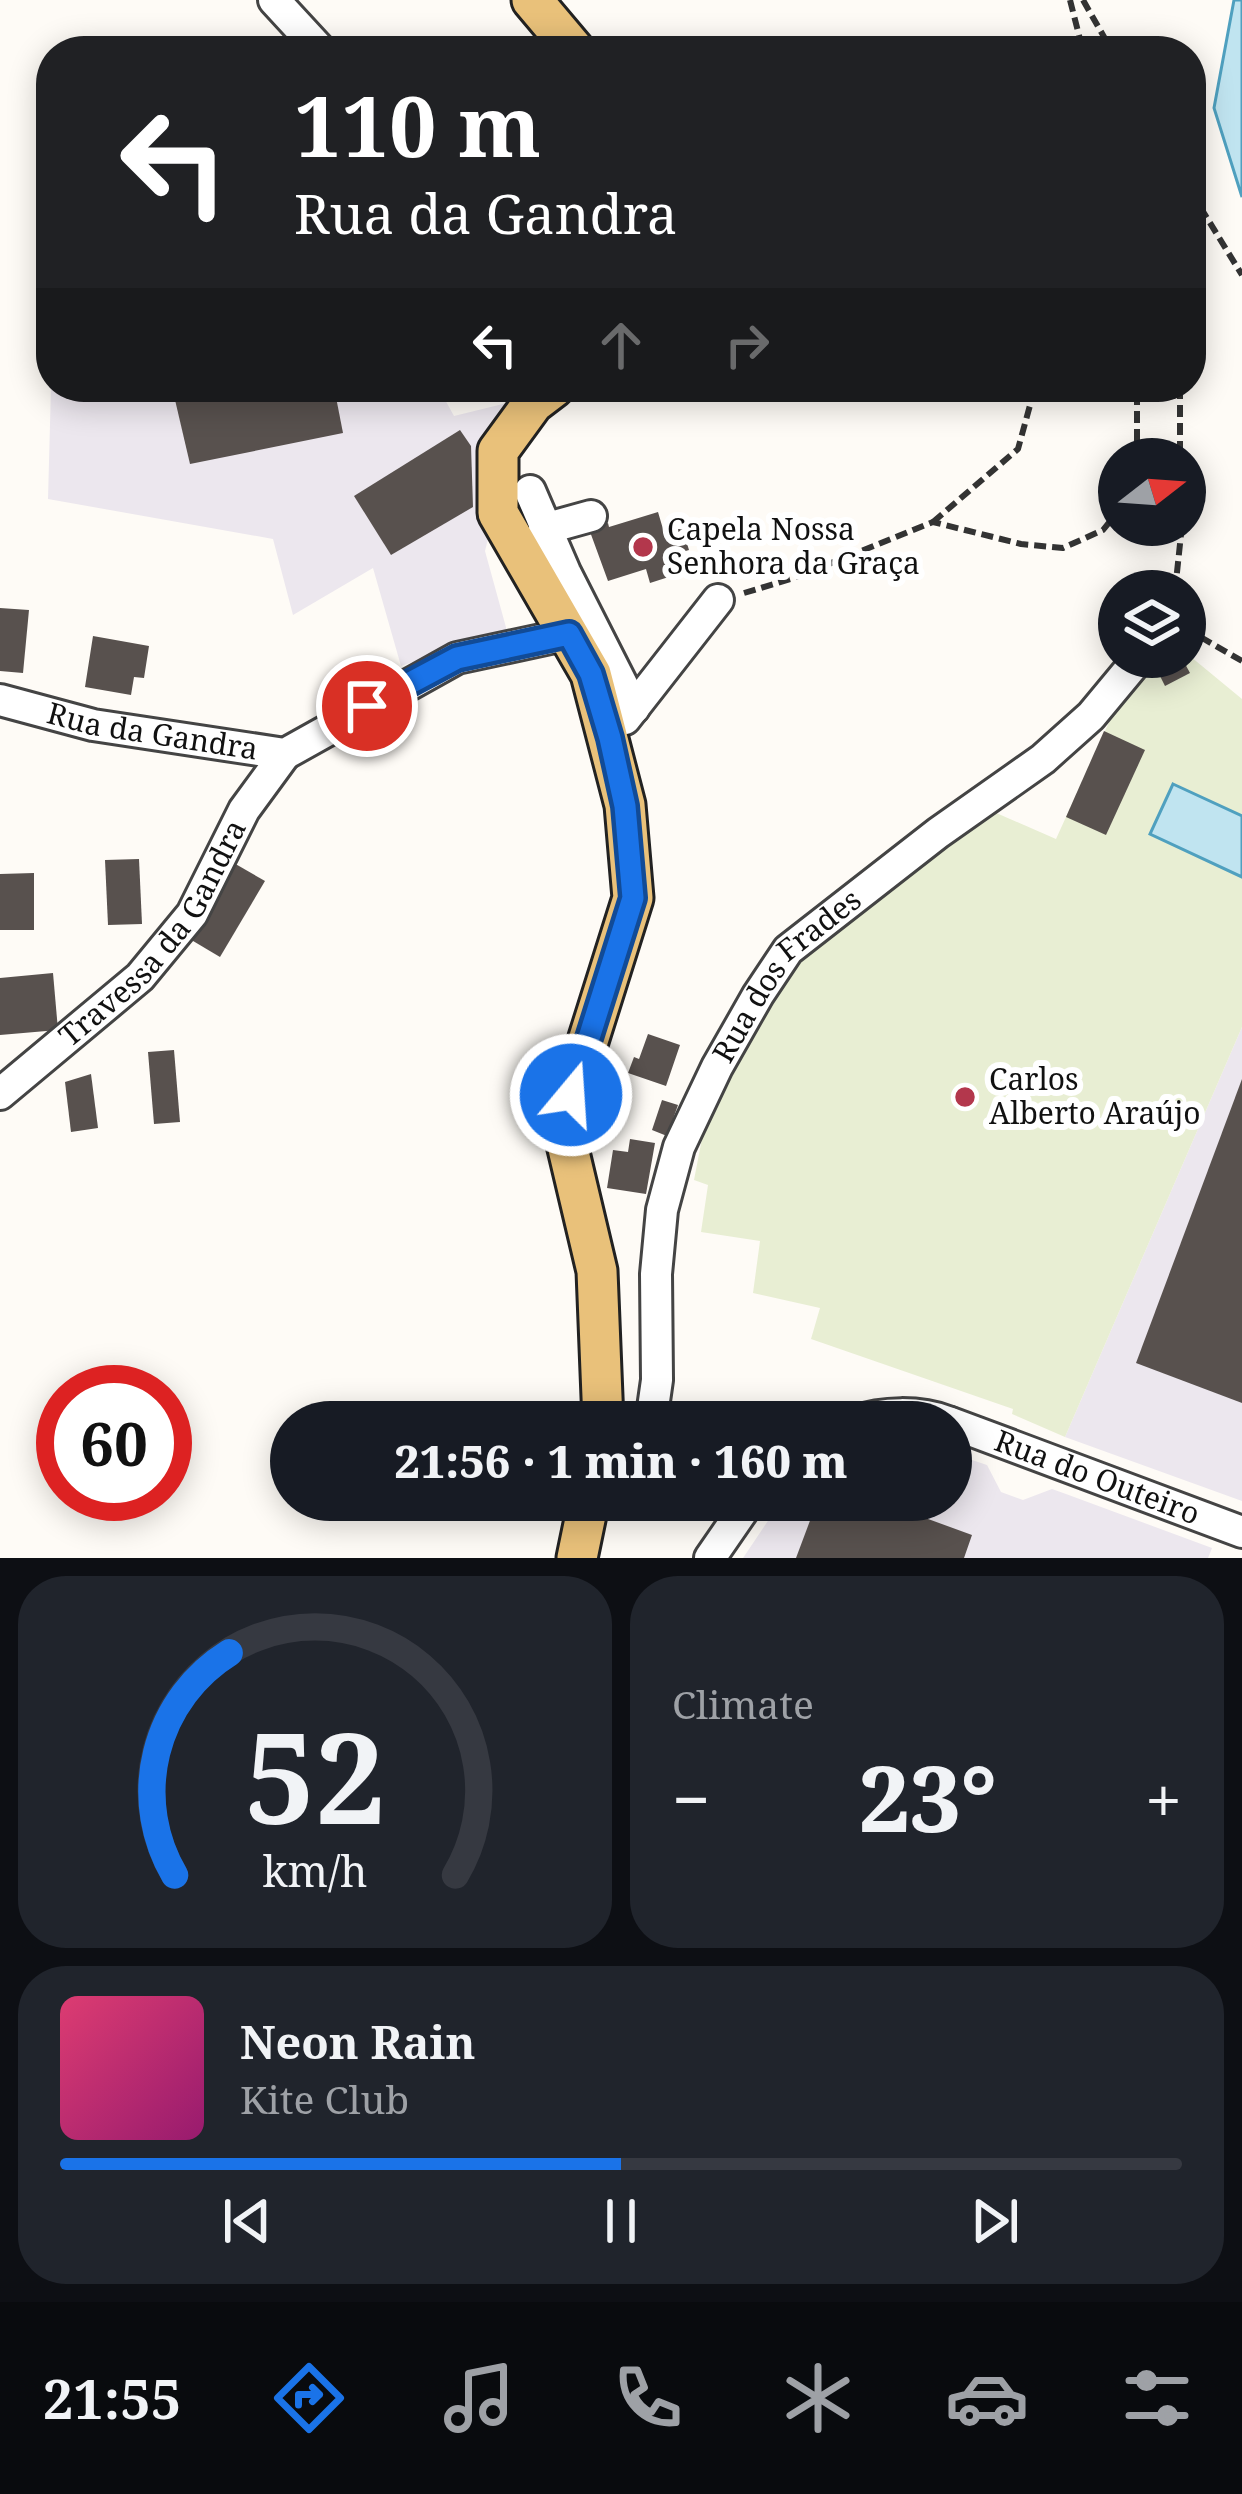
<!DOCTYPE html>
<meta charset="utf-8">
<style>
:root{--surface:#171b24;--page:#20242c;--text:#f1f3f6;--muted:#9ea1a6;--line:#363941;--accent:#1a73e8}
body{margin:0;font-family:"Noto Serif",serif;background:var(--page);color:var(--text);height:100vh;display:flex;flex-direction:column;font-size:45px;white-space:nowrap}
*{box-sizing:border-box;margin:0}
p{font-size:39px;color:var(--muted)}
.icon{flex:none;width:66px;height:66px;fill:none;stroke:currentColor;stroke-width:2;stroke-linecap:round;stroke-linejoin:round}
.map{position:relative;height:1558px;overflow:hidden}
.side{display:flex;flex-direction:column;gap:18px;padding:18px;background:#0d0f14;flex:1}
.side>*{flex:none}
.top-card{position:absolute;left:36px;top:36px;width:1170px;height:366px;border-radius:48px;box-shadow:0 6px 30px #0003;background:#202124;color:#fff;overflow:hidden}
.needle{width:78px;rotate:73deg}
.buttons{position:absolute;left:1098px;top:438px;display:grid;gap:24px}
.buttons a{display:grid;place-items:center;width:108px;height:108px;border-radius:50%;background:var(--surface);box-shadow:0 6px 30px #0003;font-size:60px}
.speed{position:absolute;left:36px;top:1365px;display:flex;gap:24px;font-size:60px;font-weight:700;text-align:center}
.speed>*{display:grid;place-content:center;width:156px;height:156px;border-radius:50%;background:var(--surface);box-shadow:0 6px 30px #0003;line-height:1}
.speed .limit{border:18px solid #d22;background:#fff;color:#111}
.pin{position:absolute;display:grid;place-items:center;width:102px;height:102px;color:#fff;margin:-51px;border:6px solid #fff;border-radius:50%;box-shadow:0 3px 12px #0007}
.me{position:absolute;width:132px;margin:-66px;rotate:18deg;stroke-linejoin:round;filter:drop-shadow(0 0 9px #0008)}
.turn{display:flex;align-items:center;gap:42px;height:252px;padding:0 60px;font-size:54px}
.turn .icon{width:156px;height:156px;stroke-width:2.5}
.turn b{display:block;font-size:84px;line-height:102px}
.lanes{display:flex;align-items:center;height:114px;padding:0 60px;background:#0003;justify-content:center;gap:60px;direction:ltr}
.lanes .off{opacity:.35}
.big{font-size:90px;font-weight:800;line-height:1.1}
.side .card{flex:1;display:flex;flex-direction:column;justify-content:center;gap:18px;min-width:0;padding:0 42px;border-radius:48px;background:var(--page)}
.side .dial{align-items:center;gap:0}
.dial svg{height:312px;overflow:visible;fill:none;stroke:var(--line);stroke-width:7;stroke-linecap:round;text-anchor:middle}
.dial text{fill:var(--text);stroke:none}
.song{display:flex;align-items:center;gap:36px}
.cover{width:144px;height:144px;border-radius:18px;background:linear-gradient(135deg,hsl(340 70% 55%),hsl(320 70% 35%))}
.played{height:12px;border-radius:6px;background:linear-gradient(90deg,var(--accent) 50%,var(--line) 50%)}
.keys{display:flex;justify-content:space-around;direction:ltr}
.heat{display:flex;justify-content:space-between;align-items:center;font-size:66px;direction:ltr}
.side .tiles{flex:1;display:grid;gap:18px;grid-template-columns:1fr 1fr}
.card:last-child{grid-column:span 2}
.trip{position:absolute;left:270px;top:1401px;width:702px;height:120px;border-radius:60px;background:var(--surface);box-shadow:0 6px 30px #0003;font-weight:800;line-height:120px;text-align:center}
.tabs{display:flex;height:192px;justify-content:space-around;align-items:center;background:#090b0e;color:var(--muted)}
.tabs .icon{width:84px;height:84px}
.tabs .active{color:var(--accent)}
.tabs b{font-size:54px;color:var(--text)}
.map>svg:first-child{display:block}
.industrial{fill:#ece7ee}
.pitch{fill:#e8eed3}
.water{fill:#c0e4f0;stroke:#4fa0bf;stroke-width:3}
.building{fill:#58514e}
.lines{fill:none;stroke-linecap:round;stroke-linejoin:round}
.minor-casing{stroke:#444;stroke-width:36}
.major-casing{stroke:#222;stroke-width:45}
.path{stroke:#333;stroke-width:6;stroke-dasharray:12 6;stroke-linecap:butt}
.minor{stroke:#fff;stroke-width:30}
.major{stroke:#e9c17a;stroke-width:39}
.route-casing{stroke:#114b97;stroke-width:30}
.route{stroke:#1a73e8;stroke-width:21}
.poi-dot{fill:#b3374c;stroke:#fff;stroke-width:4.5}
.labels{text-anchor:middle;stroke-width:12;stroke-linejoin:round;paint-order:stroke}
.poi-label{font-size:30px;fill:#111;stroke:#fff;text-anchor:start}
.street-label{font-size:30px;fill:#111;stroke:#fff}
</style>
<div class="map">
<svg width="1242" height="1558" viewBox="0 0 1242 1558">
<rect width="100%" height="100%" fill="#fefbf6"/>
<g class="industrial">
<polygon points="51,387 438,387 454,416 511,402 480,456 478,478 491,527 485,551 507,631 401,666 373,568 293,615 273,539 48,499"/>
<polygon points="1242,1027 1242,1501 1065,1437"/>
<polygon points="951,1453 987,1465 1001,1492 1023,1500 1052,1489 1066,1494 1212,1548 1208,1558 743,1558 782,1500 951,1500"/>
</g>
<polygon class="pitch" points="1185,652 1242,699 1242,1027 1065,1437 1012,1414 1013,1409 811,1339 820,1308 753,1293 760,1241 701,1232 708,1185 694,1180 704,1128 788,968 994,812 1056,839 1125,687 1174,657 1185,657"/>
<g class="water">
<polygon points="1234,0 1242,0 1242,197 1214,108"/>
<polygon points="1173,784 1242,816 1242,877 1150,834"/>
</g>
<g class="building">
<polygon points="172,387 334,387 343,433 190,464"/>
<polygon points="460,430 471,446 473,507 391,555 354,496"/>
<polygon points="658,512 663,529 681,524 689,550 672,555 678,574 650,583 646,569 608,581 589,529 608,523 609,527"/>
<polygon points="0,608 29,610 23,673 0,671"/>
<polygon points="93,636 149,646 144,678 134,677 131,695 85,687"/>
<polygon points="1184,662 1190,673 1165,686 1159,674"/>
<polygon points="1104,731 1145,750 1106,835 1066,817"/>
<polygon points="139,859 142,924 108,925 105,860"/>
<polygon points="232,862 265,881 220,957 188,938"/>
<polygon points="34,873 34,930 0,930 0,874"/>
<polygon points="53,973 58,1030 0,1035 0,978"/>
<polygon points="648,1034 680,1045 666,1086 628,1073 634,1057 639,1059"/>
<polygon points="174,1050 180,1122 154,1124 148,1052"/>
<polygon points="91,1074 98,1128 71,1132 65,1082"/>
<polygon points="1242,1079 1242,1403 1136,1363"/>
<polygon points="662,1100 678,1105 667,1136 652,1130"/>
<polygon points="630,1139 655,1143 646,1194 607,1188 613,1150 628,1152"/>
<polygon points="844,1500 876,1500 972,1535 964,1558 796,1558 814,1510 837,1519"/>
</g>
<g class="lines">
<defs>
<g id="minor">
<polyline points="274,0 321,51"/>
<polyline points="530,491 565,572 634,708"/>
<polyline points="544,529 591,516"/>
<path id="s1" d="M0 700 93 725 285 754 457 658 569 634"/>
<polyline points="625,719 718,600"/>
<path id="s2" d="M0 1094 140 977 192 914 244 810 285 754"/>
<path id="s3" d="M651 1422 657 1380 656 1274 662 1210 679 1147 717 1067 758 995 788 950 938 833 1043 759 1091 716 1140 657"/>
<path d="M854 1422C883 1412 919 1411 948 1422"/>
<path id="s4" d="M951 1423 1242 1532"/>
<polyline points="710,1558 750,1500"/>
</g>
<g id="major">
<polyline points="532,0 575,51"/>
<polyline points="554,387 533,403 498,451 498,513 591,674 625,805 633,898 571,1095 566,1140 597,1271 603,1422"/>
<polyline points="577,1558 589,1500"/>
</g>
</defs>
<use href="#minor" class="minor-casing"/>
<use href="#major" class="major-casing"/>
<g class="path">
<polyline points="1070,0 1083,51"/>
<polyline points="1083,0 1112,51"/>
<polyline points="1191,192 1242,275"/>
<polyline points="1180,387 1180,459"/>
<polyline points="1137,459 1137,387"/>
<polyline points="933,522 1018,449 1035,387"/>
<polyline points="1175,591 1182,525"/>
<polyline points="744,593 794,578 933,522 1021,544 1063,548 1103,530 1119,510"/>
<polyline points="1185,628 1242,661"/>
</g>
<use href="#minor" class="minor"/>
<use href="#major" class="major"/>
</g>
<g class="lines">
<defs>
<polyline id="route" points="367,706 457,658 569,634 591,674 610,738 625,806 633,898 571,1095"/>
</defs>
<use href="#route" class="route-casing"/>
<use href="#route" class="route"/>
</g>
<g class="poi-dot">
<circle cx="643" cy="547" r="12"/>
<circle cx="965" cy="1097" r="12"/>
</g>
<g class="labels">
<g class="poi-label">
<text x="667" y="540">Capela Nossa<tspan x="667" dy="34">Senhora da Graça</tspan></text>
<text x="989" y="1090">Carlos<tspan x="989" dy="34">Alberto Araújo</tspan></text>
</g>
<g class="street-label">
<text dy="10" stroke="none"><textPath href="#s1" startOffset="156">Rua da Gandra</textPath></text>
<text dy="10" stroke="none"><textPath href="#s2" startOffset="225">Travessa da Gandra</textPath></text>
<text dy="10" stroke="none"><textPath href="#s3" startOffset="483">Rua dos Frades</textPath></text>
<text dy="10" stroke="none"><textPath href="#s4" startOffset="156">Rua do Outeiro</textPath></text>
</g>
</g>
</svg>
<div class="buttons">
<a><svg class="needle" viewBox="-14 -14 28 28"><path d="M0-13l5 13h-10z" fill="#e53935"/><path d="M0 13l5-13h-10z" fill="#9ea1a6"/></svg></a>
<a><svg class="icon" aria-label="layers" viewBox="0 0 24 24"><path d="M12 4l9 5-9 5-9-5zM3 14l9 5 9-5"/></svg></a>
</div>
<div class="speed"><div class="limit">60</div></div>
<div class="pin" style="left:367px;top:706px;background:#d93025"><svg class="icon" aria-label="arrive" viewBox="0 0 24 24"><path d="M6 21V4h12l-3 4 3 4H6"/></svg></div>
<svg class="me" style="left:571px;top:1095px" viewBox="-20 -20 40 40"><circle r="17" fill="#1a73e8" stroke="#fff" stroke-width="3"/><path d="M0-11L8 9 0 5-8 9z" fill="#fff"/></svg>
<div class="trip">21:56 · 1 min · 160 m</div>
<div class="top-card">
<div class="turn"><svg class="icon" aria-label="left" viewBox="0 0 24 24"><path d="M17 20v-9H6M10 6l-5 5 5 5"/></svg><div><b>110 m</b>Rua da Gandra</div></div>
<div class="lanes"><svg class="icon" aria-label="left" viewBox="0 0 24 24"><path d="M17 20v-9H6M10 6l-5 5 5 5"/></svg><svg class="icon off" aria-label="ahead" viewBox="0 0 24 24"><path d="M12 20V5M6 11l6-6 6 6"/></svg><svg class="icon off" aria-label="right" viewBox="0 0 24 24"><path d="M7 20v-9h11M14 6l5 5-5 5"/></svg></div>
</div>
</div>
<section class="side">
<div class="tiles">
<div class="card dial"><svg viewBox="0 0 100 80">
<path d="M14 69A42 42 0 1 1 86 69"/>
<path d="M14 69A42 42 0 0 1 28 12" stroke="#1a73e8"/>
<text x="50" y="56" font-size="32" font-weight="700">52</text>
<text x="50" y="72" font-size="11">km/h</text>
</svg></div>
<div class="card"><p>Climate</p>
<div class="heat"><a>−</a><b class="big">23°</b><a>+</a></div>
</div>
<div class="card">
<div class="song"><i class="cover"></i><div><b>Neon Rain</b><p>Kite Club</p></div></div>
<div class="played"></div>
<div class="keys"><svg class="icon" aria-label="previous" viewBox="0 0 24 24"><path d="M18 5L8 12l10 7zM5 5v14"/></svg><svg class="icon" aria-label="pause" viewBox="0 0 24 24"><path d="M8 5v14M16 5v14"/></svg><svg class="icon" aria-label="next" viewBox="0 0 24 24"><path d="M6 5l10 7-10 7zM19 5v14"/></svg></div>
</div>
</div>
</section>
<nav class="tabs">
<b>21:55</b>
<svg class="icon active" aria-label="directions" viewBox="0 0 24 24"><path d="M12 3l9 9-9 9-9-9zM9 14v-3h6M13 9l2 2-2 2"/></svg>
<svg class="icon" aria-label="music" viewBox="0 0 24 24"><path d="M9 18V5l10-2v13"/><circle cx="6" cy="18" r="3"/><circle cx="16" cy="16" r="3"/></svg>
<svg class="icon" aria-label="phone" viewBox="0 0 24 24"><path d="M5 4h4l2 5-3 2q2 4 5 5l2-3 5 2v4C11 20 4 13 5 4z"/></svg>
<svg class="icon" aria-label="climate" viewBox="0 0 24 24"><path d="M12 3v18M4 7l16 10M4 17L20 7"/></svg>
<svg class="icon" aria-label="car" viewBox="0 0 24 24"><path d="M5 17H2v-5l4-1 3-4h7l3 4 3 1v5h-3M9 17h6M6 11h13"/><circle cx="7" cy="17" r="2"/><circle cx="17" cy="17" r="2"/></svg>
<svg class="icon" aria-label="filters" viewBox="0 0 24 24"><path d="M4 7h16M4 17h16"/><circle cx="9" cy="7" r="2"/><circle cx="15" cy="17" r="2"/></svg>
</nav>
